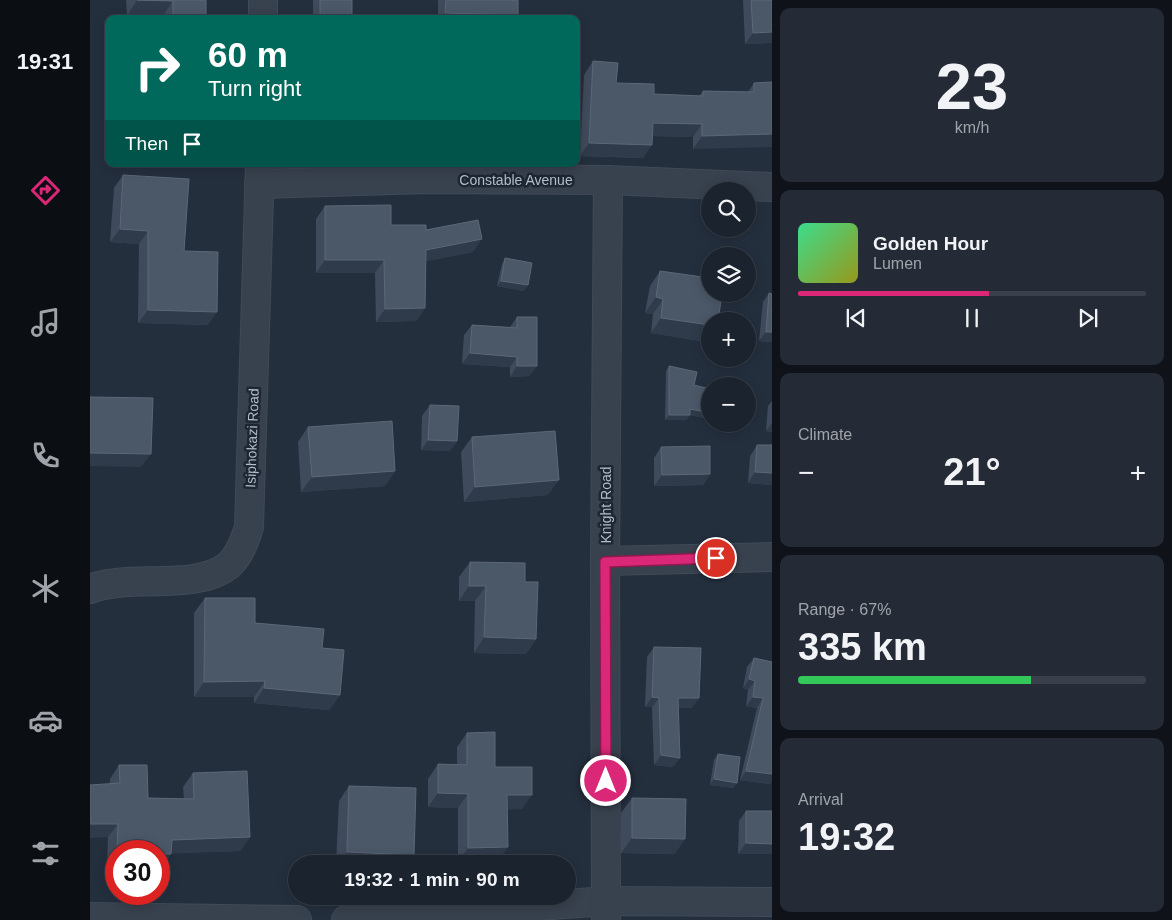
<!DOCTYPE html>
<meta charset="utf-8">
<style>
:root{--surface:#1b232e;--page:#242b36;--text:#f1f3f6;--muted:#a0a4aa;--line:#39404a;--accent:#db2777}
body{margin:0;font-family:Helvetica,sans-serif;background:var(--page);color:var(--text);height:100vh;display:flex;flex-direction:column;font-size:19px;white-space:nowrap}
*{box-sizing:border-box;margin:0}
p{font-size:16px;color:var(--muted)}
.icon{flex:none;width:28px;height:28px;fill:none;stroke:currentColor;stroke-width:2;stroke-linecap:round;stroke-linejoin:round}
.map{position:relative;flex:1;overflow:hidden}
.side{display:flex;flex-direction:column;gap:8px;padding:8px;background:#0f1319;width:400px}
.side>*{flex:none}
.guide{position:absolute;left:15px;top:15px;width:475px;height:152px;border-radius:10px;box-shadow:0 2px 12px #0003,0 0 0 1px var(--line);background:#00695c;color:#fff;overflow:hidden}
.controls{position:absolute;left:611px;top:182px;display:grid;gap:10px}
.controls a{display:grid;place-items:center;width:55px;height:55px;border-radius:50%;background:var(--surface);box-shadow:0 2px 12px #0003,0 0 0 1px var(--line);font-size:25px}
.speed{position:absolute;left:15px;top:840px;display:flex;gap:10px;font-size:25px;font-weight:700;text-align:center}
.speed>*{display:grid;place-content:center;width:65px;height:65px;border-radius:50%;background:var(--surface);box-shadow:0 2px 12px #0003,0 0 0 1px var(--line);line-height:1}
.speed .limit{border:8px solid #d22;background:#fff;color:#111}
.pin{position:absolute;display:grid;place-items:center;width:42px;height:42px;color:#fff;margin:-21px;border:2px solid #fff;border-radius:50%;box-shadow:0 1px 5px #0007}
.me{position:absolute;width:55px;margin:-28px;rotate:0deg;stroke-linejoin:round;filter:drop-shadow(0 0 4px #0008)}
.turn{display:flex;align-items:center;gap:18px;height:105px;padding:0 20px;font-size:22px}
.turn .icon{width:65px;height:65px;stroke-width:2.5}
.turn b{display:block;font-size:35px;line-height:42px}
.then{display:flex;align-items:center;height:48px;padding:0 20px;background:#0003;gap:10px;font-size:19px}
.big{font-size:38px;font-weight:800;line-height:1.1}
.side .widget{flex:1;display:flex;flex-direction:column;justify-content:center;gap:8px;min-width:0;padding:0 18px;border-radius:10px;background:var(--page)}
.side .dial{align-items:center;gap:0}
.dial b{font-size:65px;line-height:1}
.song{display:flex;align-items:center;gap:15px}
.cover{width:60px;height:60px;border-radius:8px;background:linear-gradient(135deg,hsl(150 70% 55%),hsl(60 70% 35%))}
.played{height:5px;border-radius:2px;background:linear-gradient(90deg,var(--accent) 55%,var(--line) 55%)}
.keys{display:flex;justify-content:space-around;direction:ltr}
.heat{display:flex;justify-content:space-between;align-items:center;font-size:28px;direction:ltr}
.charge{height:8px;border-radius:4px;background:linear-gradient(90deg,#34c759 67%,var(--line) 0)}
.trip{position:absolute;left:198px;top:855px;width:288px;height:50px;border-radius:25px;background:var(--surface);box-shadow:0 2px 12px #0003,0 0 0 1px var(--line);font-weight:800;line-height:50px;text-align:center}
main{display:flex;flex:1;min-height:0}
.tabs{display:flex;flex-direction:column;width:90px;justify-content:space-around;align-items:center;background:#0b0e12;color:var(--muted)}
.tabs .icon{width:35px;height:35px}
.tabs .on{color:var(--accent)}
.tabs b{font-size:22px;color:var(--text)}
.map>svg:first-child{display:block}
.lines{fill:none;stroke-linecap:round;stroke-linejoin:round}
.street-casing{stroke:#414a57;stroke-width:30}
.street{stroke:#38414e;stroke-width:28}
.wall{fill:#3f4b5c}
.shaded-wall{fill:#2f3b4b}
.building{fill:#4b5868;stroke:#5c6777}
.route-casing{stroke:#8e194d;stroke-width:12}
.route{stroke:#db2777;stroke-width:9}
.labels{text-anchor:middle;stroke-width:5;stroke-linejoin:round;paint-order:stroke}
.street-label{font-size:14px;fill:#b4bcc9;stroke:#1d2633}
</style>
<main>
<nav class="tabs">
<b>19:31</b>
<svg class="icon on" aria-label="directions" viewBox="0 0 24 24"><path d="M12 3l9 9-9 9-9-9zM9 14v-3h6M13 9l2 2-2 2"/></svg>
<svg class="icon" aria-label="music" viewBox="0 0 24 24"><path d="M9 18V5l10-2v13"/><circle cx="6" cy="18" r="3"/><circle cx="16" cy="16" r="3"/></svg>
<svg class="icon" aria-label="phone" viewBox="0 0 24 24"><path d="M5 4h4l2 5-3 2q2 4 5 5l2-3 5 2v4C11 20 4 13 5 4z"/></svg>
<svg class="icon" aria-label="climate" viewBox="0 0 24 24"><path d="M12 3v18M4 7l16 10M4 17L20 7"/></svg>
<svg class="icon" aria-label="car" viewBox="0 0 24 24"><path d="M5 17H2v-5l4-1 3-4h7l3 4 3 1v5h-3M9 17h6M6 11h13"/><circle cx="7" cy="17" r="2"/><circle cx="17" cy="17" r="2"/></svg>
<svg class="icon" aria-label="filters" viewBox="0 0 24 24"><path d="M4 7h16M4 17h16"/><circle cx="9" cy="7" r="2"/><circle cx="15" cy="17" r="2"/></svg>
</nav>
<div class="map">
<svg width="682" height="920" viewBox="0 0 682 920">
<rect width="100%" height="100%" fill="#242f3e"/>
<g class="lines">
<defs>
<g id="street">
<polyline points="173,19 173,0"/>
<polyline points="169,184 337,179 518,180 682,187"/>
<polyline points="515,561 682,557"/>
<path d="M0 589C39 573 107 592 139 565 150 555 155 540 159 527L170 164"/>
<polyline points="0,917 207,920"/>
<polyline points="256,920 517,901 682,902"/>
<polyline points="516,920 515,561 518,180"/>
</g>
</defs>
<use href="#street" class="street-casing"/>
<use href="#street" class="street"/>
</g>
<g class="wall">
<polygon points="36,0 116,0 116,19 73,19 73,16 37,16"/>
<rect x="223" y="0" width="39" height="19"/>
<polygon points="348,0 428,0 425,19 348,19"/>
<polygon points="653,0 682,0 682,43 655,44"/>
<polygon points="503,61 526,83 564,94 609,96 613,91 658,92 664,83 682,82 603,149 603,137 562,136 553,158 490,156 494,75"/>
<polygon points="33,175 94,251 118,325 48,323 49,244 20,242 24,188"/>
<polygon points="235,206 301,225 336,230 383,252 336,261 335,308 326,321 286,322 285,273 226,273 226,219"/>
<polygon points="415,258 434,291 407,286 412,264"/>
<polygon points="570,271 620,321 620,337 617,342 561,333 563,314 555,313 560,286"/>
<polygon points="679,293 682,342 669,341 673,302"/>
<polygon points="427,317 447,366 439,376 420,377 420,367 372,364 374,335 382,325 420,327"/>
<polygon points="579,366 604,385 620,389 620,419 600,415 596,420 575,420 576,371"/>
<polygon points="682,399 682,432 676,431 678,406 682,401"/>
<polygon points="340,405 367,441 360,451 331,450 332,416"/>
<polygon points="218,427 305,471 295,486 211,492 208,442"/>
<polygon points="382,437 458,495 374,502 371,452"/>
<polygon points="667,445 682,445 682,485 658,483 660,456"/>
<polygon points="571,447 620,474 613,485 564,486 564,458"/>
<polygon points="380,562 435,582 446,639 436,654 384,653 385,601 369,601 369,577"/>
<polygon points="115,598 165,623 232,648 250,695 239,710 164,703 164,697 104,697 104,613"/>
<polygon points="564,647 602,708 588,708 583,767 564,765 562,707 555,707 557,657"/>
<polygon points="664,658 682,662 682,781 680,784 650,780 667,708 656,706 658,690 653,688 657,667"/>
<polygon points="377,733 405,767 432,809 417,809 408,861 368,862 368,808 338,807 338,779 348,764 367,765 367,747"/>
<polygon points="628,754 647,783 643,788 620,785 624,760"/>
<polygon points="29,765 58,798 94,799 93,787 103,773 160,837 150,851 81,853 71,868 69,868 69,851 26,851 26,866 17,866 20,779"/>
<polygon points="259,786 324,855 317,864 246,864 249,801"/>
<polygon points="542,798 585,854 531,853 531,813"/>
<polygon points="656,811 682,811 682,854 648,854 649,821"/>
</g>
<g class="shaded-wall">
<polygon points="47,0 83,1 73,16 37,16"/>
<polygon points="355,13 428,15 425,19 351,19"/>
<polygon points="682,32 682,43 655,44 663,33"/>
<polygon points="563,123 612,124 603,137 553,136"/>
<polygon points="682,134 682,147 603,149 612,136"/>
<polygon points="499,143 562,145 553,158 490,156"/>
<polygon points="30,229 58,231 49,244 20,242"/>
<polygon points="392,239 383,252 327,263 336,250"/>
<polygon points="235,260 294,260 285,273 226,273"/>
<polygon points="411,281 438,285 434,291 407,286"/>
<polygon points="566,297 573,299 563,314 555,313"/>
<polygon points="335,308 326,321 286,322 295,309"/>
<polygon points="58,310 127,312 118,325 48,323"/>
<polygon points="571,318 620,325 620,337 617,342 561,333"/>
<polygon points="676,332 682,332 682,342 669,341"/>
<polygon points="380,353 427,357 420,367 372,364"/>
<polygon points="427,366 447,366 439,376 420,377"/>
<polygon points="600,409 620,413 620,419 600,415 596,420 575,420 579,415"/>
<polygon points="682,423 682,432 676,431"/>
<polygon points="338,440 367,441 360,451 331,450"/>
<polygon points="0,453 61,454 51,467 0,466"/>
<polygon points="305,471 295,486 211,492 222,477"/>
<polygon points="665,472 682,473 682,485 658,483"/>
<polygon points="620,474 613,485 564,486 572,475"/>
<polygon points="469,480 458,495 374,502 385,487"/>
<polygon points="379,586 396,586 385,601 369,601"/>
<polygon points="394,637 446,639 436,654 384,653"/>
<polygon points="659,679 665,681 658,690 653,688"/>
<polygon points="175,681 164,697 104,697 114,682"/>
<polygon points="174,688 250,695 239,710 164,703"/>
<polygon points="562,697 569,698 562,707 555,707"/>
<polygon points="663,697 673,698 667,708 656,706"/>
<polygon points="588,698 609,698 602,708 581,708"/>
<polygon points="571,755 590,758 583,767 564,765"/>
<polygon points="656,771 682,774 682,781 680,784 650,780"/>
<polygon points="624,779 647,783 643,788 620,785"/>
<polygon points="348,793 378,794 368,808 338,807"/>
<polygon points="417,795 442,795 432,809 407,810"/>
<polygon points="0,824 28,824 18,837 0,838"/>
<polygon points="160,837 150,851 72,854 81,854 71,868 69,868 69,854 82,840"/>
<polygon points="542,838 595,839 585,854 531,853"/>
<polygon points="656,843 682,844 682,854 648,854"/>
<polygon points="418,847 408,861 368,862 378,848"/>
<polygon points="257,852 324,855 317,864 249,864"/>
<polygon points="26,853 26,866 17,866"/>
</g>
<g class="building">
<polygon points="47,0 116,0 116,19 83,19 83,1"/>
<rect x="230" y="0" width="32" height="19"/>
<polygon points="356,0 428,0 428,15 355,13"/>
<polygon points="661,0 682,0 682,32 663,33"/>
<polygon points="503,61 528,63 526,83 564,84 564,94 613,96 613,91 664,92 664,83 682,82 682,134 612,136 612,124 563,123 562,145 499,143"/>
<polygon points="33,175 99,179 94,251 128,252 127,312 58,310 58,231 30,229"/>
<polygon points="301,205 301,225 336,225 336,230 388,220 392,239 336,250 335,308 295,309 294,260 235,260 235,206"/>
<polygon points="415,258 442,263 438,285 411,281"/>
<polygon points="570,271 620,278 620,294 632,294 628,321 620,321 620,325 571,318 573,299 566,297"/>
<polygon points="679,293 682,294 682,332 676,332"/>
<polygon points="427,317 447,317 447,366 427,366 427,357 380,353 382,325 427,328"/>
<polygon points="579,366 607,372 604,385 620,389 620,413 600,409 600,415 579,415"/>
<polygon points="0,397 63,398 61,454 0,453"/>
<polygon points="340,405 369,406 367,441 338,440"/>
<polygon points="302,421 305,471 222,477 218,427"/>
<polygon points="465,431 469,480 385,487 382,437"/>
<polygon points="667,445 682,445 682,473 665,472"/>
<polygon points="620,446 620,474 572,475 571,447"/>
<polygon points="380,562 435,563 435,582 448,582 446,639 394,637 396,586 379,586"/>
<polygon points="115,598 165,598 165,623 234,629 232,648 254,650 250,695 174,688 175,681 114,682"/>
<polygon points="564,647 611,648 609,698 588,698 590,758 571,755 569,698 562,697"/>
<polygon points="664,658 682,662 682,774 656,771 673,698 663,697 665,681 659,679"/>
<polygon points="405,732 405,767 442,767 442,795 417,795 418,847 378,848 378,794 348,793 348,764 377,765 377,733"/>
<polygon points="628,754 650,757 647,783 624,779"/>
<polygon points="29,765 57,765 58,798 104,799 103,773 157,771 160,837 82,840 81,854 69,854 69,851 27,851 28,824 0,824 0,785 30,783"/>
<polygon points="259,786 326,788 324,855 257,852"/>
<polygon points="542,798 596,799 595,839 542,838"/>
<polygon points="656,811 682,811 682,844 656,843"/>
</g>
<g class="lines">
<defs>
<polyline id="route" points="516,781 515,562 626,558"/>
</defs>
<use href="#route" class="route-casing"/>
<use href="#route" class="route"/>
</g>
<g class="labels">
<g class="street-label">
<text x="426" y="185">Constable Avenue</text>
<text transform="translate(162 438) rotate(-88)" y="5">Isiphokazi Road</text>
<text transform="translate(516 505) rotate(-90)" y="5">Knight Road</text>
</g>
</g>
</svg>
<div class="controls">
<a><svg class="icon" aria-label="search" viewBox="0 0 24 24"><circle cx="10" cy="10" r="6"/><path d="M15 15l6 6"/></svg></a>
<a><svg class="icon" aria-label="layers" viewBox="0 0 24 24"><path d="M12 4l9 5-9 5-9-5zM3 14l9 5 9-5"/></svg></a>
<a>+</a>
<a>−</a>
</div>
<div class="speed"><div class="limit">30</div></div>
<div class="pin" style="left:626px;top:558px;background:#d93025"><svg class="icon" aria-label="arrive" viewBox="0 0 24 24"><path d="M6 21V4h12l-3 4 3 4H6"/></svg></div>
<svg class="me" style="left:516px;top:781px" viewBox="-20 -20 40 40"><circle r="17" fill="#db2777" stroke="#fff" stroke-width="3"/><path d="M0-11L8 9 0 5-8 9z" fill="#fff"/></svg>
<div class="trip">19:32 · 1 min · 90 m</div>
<div class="guide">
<div class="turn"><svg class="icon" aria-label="right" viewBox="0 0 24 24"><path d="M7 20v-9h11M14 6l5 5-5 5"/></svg><div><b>60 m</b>Turn right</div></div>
<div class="then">Then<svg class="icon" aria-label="arrive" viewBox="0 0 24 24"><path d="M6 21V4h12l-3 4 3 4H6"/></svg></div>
</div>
</div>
<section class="side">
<div class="widget dial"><b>23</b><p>km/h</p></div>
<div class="widget">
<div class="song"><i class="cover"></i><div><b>Golden Hour</b><p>Lumen</p></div></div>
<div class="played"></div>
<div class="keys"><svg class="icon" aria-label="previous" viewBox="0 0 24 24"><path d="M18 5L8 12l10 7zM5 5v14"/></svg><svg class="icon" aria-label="pause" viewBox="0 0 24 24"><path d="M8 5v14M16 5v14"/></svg><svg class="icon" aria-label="next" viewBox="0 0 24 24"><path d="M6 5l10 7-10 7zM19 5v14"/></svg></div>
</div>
<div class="widget"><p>Climate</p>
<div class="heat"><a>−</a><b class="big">21°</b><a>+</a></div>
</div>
<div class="widget"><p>Range · 67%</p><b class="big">335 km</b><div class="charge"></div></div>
<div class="widget"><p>Arrival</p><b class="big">19:32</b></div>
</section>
</main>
